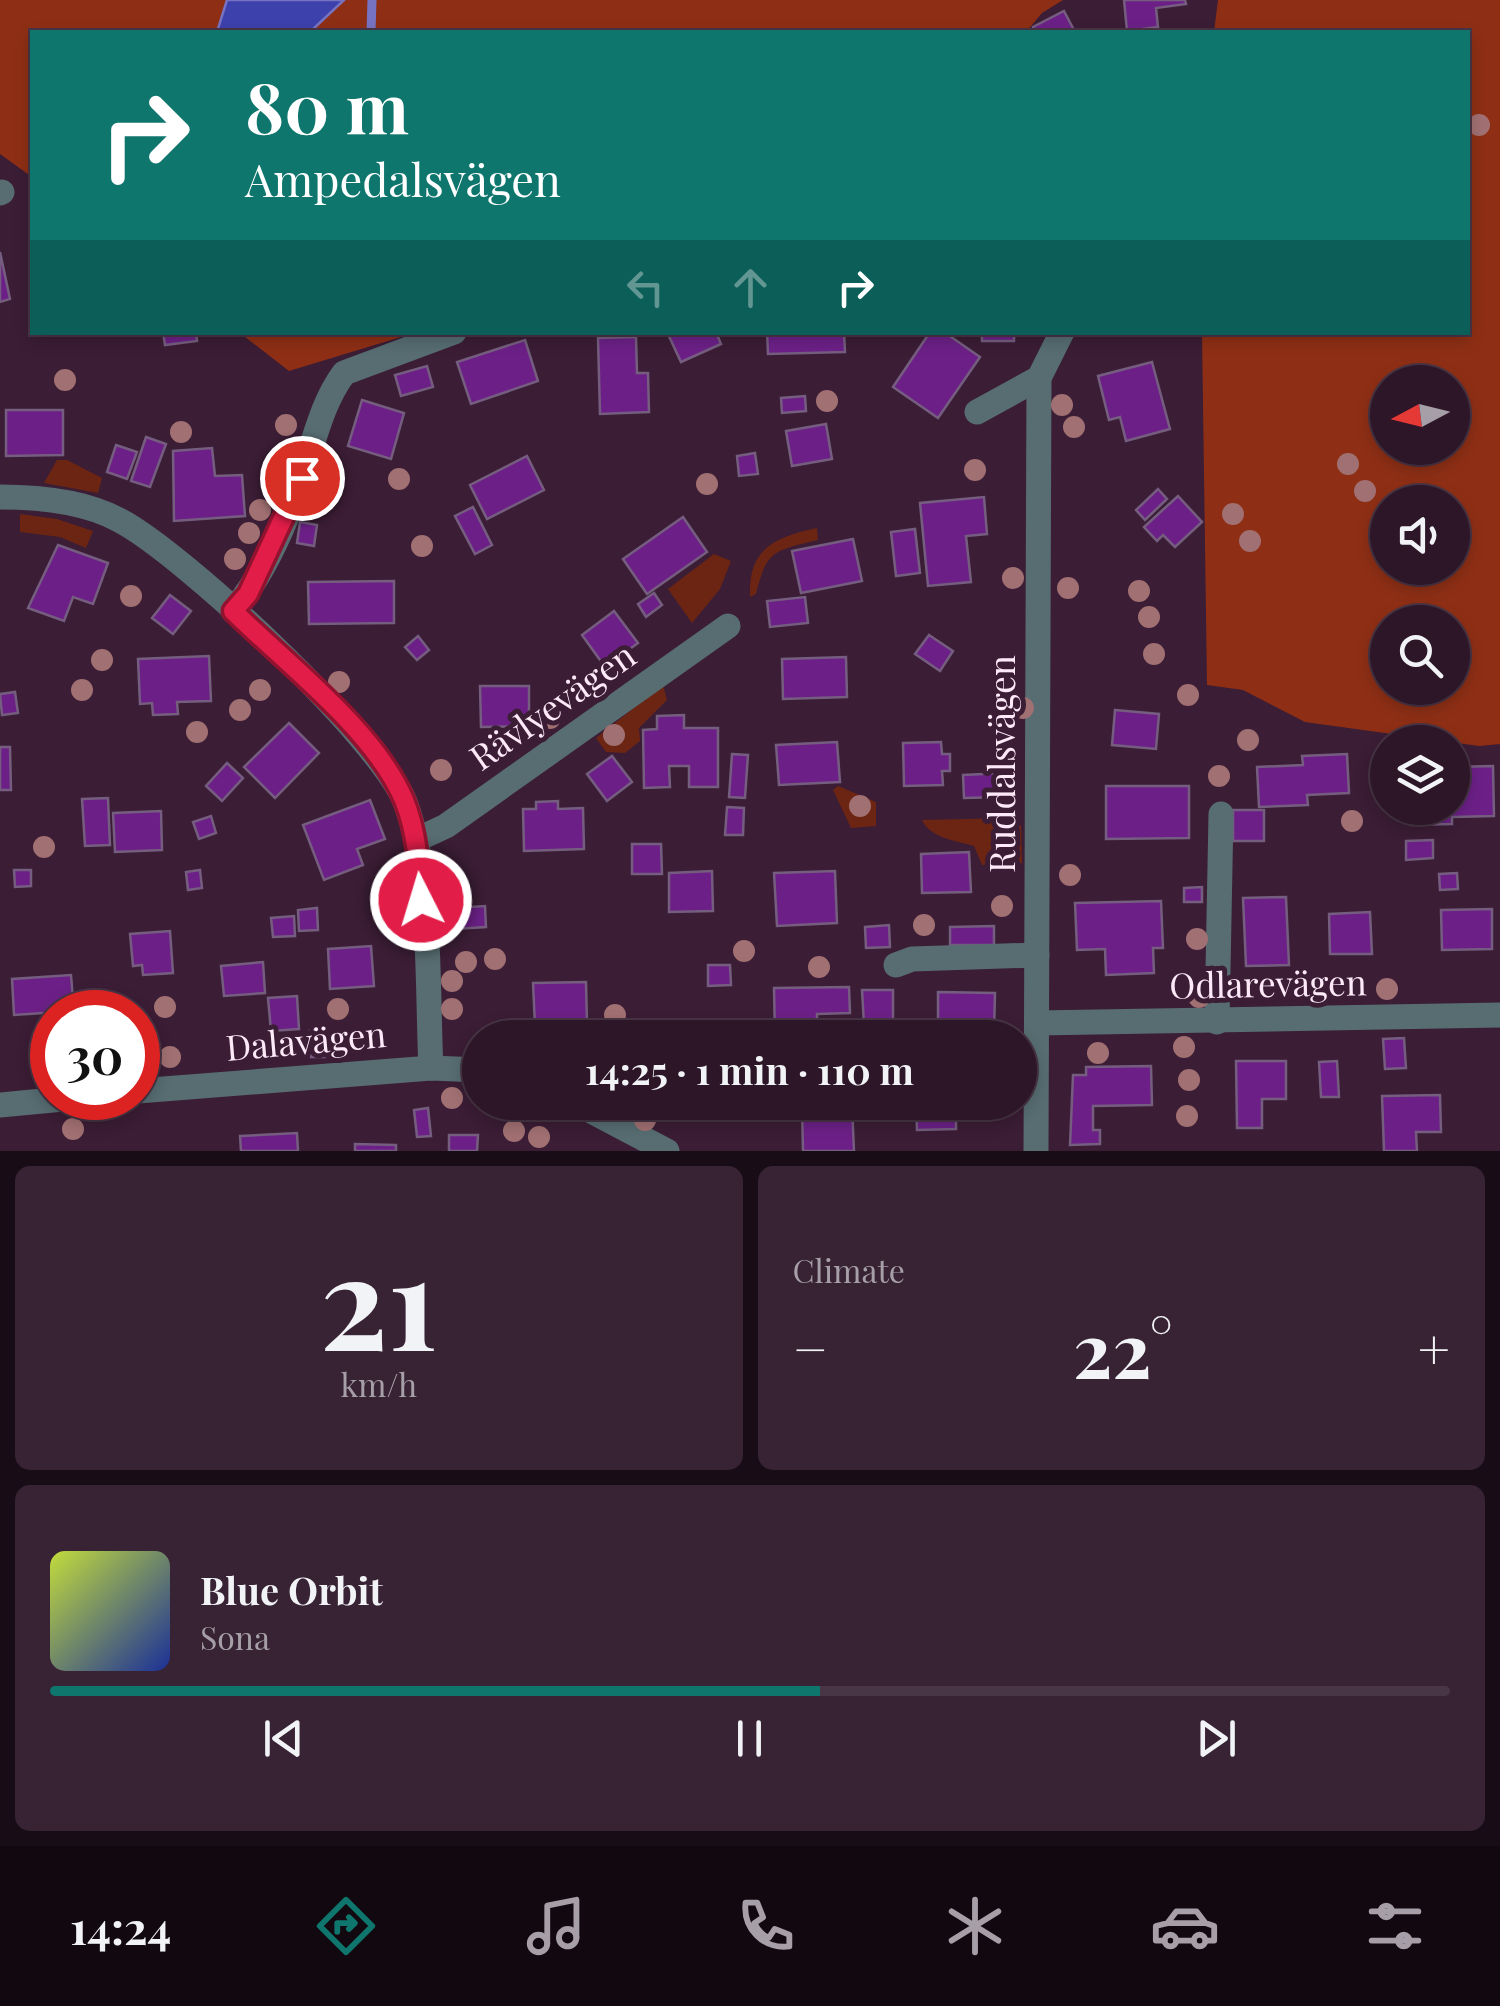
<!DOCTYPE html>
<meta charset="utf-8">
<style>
:root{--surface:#2c1628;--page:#382334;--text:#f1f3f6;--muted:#a69fa8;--line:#483545;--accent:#0f766e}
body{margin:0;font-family:"Playfair Display",serif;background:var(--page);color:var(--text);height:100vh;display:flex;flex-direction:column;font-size:38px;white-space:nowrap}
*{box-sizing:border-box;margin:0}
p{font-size:32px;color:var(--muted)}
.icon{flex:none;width:55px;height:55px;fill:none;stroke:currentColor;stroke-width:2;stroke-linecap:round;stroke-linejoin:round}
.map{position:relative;height:1151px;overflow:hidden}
.sheet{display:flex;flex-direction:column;gap:15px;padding:15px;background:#180c16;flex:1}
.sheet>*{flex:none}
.banner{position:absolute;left:30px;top:30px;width:1440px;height:305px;border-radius:0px;box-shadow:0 5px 15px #0003,0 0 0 2px var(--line);background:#0f766e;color:#fff;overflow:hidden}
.needle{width:65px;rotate:263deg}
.controls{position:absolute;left:1370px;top:365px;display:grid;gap:20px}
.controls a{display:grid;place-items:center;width:100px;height:100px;border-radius:50%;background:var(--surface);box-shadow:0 5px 15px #0003,0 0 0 2px var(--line);font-size:50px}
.speed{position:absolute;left:30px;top:990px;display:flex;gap:20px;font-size:50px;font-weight:700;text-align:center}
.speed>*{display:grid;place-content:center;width:130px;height:130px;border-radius:50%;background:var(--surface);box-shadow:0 5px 15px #0003,0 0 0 2px var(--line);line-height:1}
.speed .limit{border:15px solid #d22;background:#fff;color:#111}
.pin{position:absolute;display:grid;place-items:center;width:85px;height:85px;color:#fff;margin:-42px;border:5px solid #fff;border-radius:50%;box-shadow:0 2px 10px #0007}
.me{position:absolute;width:110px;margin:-55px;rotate:355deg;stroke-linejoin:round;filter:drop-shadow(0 0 8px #0008)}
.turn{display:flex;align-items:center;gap:35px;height:210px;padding:0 50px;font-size:45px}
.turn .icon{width:130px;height:130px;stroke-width:2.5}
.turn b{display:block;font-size:70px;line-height:85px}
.lanes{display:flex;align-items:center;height:95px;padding:0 50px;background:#0003;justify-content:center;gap:50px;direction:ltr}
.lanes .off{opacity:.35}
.big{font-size:75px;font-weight:700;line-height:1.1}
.sheet .widget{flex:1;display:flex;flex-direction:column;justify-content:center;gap:15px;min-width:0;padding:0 35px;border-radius:15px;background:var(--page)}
.sheet .dial{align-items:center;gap:0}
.dial b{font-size:130px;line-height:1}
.song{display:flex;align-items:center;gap:30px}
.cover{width:120px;height:120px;border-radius:15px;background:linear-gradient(135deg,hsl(70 70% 55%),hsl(230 70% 35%))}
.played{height:10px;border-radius:5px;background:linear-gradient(90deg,var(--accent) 55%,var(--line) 55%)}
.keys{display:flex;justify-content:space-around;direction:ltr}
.heat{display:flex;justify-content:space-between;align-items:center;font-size:55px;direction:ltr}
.sheet .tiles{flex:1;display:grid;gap:15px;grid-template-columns:1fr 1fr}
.widget:last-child{grid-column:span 2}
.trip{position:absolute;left:462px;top:1020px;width:575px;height:100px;border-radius:50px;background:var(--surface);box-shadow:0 5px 15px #0003,0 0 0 2px var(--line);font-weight:700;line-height:100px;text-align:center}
.menu{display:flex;height:160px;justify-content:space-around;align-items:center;background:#120910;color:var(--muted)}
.menu .icon{width:70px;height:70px}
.menu .on{color:var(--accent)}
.menu b{font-size:45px;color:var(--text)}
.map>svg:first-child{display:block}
.green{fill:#6c2512}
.forest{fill:#8e2f15;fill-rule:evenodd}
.water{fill:#3d41ac;stroke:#7773c3;stroke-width:2.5}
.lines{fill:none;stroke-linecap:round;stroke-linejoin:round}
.stream{stroke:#7773c3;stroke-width:9}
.building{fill:#6c2087;stroke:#755d7f;stroke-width:2.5}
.minor{stroke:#576d72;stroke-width:25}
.tree{fill:#a17072}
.route-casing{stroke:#92132f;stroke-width:25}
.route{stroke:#e11d48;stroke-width:18}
.labels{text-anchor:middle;stroke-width:10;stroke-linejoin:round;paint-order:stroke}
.street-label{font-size:35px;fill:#fde9f8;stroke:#3b1d35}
</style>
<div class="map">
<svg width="1500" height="1151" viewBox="0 0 1500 1151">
<rect width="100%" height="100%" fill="#3b1d35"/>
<g class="green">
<polygon points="57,460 67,460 102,478 98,493 44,483"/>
<polygon points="20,514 57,519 93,531 86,548 60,537 20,532"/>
<path d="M817 528 818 540C774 551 767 549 756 594L750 597C748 548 775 537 817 528Z"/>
<polygon points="714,554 731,561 720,589 692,623 668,589"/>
<polygon points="663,685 667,700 639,728 640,741 625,753 606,752 596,738"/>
<polygon points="838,786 876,802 876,826 851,828 833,790"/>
<path d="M1013 818 1021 826 1022 863 982 865 974 846C957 841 930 838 922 820Z"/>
</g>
<g class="forest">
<polygon points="0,0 227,0 217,32 32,32 32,177 0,154"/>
<polygon points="344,0 1063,0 1042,13 1026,32 310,32"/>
<path d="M1218 0H1500V744L1479 746 1305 722 1243 690 1207 685 1202 333 1468 332V32H1214ZM1388 382H1452V448H1388ZM1388 502H1452V568H1388ZM1388 622H1452V688H1388Z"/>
<polygon points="240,333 414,333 289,371"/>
</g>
<polygon class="water" points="227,0 344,0 310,32 217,32"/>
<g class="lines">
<polyline class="stream" points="371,32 372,0"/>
</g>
<g class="building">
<polygon points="1124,0 1185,0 1186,4 1156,8 1158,27 1127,31"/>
<polygon points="1064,11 1075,32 1036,32 1033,27"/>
<polygon points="0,252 10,299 0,302"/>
<polygon points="163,332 196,332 197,341 165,345"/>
<polygon points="667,332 716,332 721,344 681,362"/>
<polygon points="767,332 844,332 845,352 768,354"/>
<polygon points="930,332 944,332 980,357 938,418 893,387"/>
<rect x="982" y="332" width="32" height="9"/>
<polygon points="636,337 637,373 648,373 649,412 600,414 598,338"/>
<polygon points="525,340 538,381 471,404 457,362"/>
<polygon points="1152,362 1170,429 1126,441 1120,417 1109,420 1098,376"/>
<polygon points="427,366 433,387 401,396 395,375"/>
<polygon points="805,396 806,411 782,413 781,398"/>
<polygon points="362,400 404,413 391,459 348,446"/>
<polygon points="6,410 63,410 63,455 6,456"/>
<polygon points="826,424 832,459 792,466 786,431"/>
<polygon points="146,437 166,444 150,487 131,481"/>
<polygon points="116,445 137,452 127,479 107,472"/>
<polygon points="212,448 215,476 242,475 245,516 174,521 173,451"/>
<polygon points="755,453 758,474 739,476 737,456"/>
<polygon points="527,456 544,490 487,519 470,485"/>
<polygon points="1158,489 1167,499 1145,520 1136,510"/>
<polygon points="1178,496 1202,522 1175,547 1163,535 1157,541 1144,527"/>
<polygon points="984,497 987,534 966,536 971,582 928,586 920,503"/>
<polygon points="473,507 492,545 475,554 455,516"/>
<polygon points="683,517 707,552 647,594 623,559"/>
<polygon points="300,522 317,525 314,546 297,543"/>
<polygon points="915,529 920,573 896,576 891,532"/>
<polygon points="853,539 862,581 801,593 792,551"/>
<polygon points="58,545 108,563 93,604 73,597 64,621 28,608"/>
<polygon points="394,581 394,623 309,624 308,582"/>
<polygon points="654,593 662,605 646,617 638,604"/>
<polygon points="170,595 191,611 173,634 152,618"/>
<polygon points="805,597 808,623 770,627 767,601"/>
<polygon points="614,611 638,643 605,667 582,635"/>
<polygon points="929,635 953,651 940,671 915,654"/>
<polygon points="418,636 429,650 417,660 405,647"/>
<polygon points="209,656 211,701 177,702 178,714 153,715 152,703 140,704 138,659"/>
<polygon points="846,657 847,697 783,699 782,659"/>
<polygon points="480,686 529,686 529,726 481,727"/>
<polygon points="15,692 18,713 2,715 0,694"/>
<polygon points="1115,710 1159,714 1156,749 1112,745"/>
<polygon points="684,715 684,728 718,728 718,787 689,787 689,766 669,766 670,787 644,788 643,730 657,729 657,716"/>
<polygon points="289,723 319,753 275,798 244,767"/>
<polygon points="837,742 840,782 779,785 776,745"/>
<polygon points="941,742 942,754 950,754 950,771 942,771 943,785 904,786 903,743"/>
<polygon points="0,747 10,747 11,790 0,790"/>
<polygon points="732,754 748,755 745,798 729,797"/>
<polygon points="1347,754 1349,793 1307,795 1308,805 1259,807 1257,767 1303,765 1302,756"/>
<polygon points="612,756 632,782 607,801 587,774"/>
<polygon points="227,763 243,778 222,801 206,786"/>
<polygon points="1493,766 1494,816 1452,817 1452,824 1411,825 1410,808 1452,808 1452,767"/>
<polygon points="1004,773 1005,797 964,798 963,775"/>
<polygon points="1106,786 1189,786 1189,838 1106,839"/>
<polygon points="108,798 110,845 85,846 82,799"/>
<polygon points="370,800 385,839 357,849 363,865 324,880 303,825"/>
<polygon points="558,801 558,809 583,808 584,849 524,851 523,809 536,809 536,802"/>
<polygon points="727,807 744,808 743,835 725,835"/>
<rect x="1233" y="810" width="31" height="31"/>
<polygon points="161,811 162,850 115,852 113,813"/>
<polygon points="211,816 216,833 199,839 193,822"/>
<polygon points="1433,840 1433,858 1406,860 1406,841"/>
<polygon points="632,844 661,844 662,874 632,874"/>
<polygon points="969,852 971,892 922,893 921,854"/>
<polygon points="14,870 31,870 31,886 15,887"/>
<polygon points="200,870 202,888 188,890 186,872"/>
<polygon points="712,871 713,911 669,912 669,873"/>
<polygon points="835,871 837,923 777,926 774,873"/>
<polygon points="1457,873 1458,889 1440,890 1439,874"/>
<polygon points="1202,887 1202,902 1184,902 1184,888"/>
<polygon points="1286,897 1289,965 1246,966 1243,898"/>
<polygon points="1161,901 1163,948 1153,948 1154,973 1106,975 1105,949 1077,950 1075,903"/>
<polygon points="485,906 486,927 455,929 454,908"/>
<polygon points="317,908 318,930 299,931 298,910"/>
<polygon points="1492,909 1492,949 1442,950 1441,910"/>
<polygon points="1370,912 1372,954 1330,954 1329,914"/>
<polygon points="294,916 295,936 273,937 271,918"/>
<polygon points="889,925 890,947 866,948 865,927"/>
<polygon points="994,926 994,945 950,945 950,927"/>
<polygon points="170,931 173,973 143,975 142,965 133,966 130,934"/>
<polygon points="371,946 374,986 330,989 328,949"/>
<polygon points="263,962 265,993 224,996 221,966"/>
<polygon points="708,965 730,965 731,985 708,986"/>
<polygon points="71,975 74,1011 14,1015 12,979"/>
<polygon points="586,982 587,1024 535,1026 533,983"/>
<polygon points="849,987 850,1013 817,1014 817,1038 775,1038 774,988"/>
<polygon points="862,990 893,990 893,1024 864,1025"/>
<polygon points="938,992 995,993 994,1033 938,1032"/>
<polygon points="297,996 299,1029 271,1031 268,998"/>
<polygon points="730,1022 731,1038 669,1038 669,1024"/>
<polygon points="310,1030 324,1030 325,1057 311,1057"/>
<polygon points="1404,1038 1406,1068 1385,1069 1383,1039"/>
<polygon points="1236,1061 1286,1061 1286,1099 1262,1099 1262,1128 1237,1128"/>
<polygon points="1337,1061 1339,1097 1321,1097 1319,1062"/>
<polygon points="1151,1066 1152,1105 1093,1106 1093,1130 1100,1130 1100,1144 1070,1145 1073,1075 1086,1075 1086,1067"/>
<polygon points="1440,1095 1441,1132 1416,1132 1417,1151 1384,1151 1382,1096"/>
<polygon points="916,1102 991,1102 991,1112 956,1113 956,1129 917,1130"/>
<polygon points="852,1105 854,1151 803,1151 802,1107"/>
<polygon points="428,1108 431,1136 417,1137 414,1110"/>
<polygon points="297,1133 298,1151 241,1151 240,1136"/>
<polygon points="449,1135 478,1135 477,1151 449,1151"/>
<polygon points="355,1144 396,1145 396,1151 355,1151"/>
</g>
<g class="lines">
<g class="minor">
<polyline points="0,193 2,192"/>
<polyline points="977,412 1039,378"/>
<path d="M0 497C39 497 84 501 119 520 183 553 380 738 405 802 432 872 427 991 431 1068"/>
<path d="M233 611C264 574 288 518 303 473 315 438 322 403 344 373L454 332"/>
<polyline points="416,840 446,826 728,626"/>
<polyline points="896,965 912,959 1037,955"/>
<polyline points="1217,1022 1221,814"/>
<polyline points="1037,1023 1500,1015"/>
<polyline points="138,1091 431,1068 480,1070"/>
<polyline points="574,1102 667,1151"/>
<polyline points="0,1105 74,1098"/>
<polyline points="1036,1151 1039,378 1062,332"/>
</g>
</g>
<g class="tree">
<circle cx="1479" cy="125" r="11"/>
<circle cx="65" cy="380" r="11"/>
<circle cx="827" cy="401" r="11"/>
<circle cx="1062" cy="405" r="11"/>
<circle cx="286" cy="425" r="11"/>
<circle cx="1074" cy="427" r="11"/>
<circle cx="181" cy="432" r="11"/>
<circle cx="1348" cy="464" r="11"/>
<circle cx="975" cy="470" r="11"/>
<circle cx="399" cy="479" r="11"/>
<circle cx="707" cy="484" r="11"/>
<circle cx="1365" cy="491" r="11"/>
<circle cx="260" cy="510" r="11"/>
<circle cx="1233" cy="514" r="11"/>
<circle cx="249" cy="533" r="11"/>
<circle cx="1250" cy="541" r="11"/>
<circle cx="422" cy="546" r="11"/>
<circle cx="235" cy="559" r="11"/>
<circle cx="1013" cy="578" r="11"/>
<circle cx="1068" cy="588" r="11"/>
<circle cx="1139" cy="591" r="11"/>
<circle cx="131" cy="596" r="11"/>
<circle cx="1149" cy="617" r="11"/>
<circle cx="1154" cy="654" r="11"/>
<circle cx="102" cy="660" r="11"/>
<circle cx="339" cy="682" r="11"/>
<circle cx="82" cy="690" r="11"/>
<circle cx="260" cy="690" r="11"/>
<circle cx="1188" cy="695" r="11"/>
<circle cx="1023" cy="708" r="11"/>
<circle cx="240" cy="710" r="11"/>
<circle cx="550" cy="718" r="11"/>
<circle cx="197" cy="732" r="11"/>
<circle cx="614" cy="735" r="11"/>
<circle cx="1248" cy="740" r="11"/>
<circle cx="441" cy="770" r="11"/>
<circle cx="1219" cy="776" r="11"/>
<circle cx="860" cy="806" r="11"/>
<circle cx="1352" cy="821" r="11"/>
<circle cx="44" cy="847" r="11"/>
<circle cx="1070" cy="875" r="11"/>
<circle cx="1002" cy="906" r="11"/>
<circle cx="924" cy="925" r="11"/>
<circle cx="1197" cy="939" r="11"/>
<circle cx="744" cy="951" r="11"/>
<circle cx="495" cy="959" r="11"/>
<circle cx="466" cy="962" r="11"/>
<circle cx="819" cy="967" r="11"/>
<circle cx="452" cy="981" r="11"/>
<circle cx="1387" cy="989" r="11"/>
<circle cx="1199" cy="997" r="11"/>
<circle cx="165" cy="1007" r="11"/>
<circle cx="338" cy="1009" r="11"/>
<circle cx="452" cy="1009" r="11"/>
<circle cx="615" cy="1015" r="11"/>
<circle cx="1184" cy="1047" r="11"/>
<circle cx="1098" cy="1053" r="11"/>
<circle cx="170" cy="1057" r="11"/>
<circle cx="1189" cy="1080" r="11"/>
<circle cx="452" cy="1098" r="11"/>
<circle cx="1187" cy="1116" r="11"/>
<circle cx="645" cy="1120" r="11"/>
<circle cx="73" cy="1129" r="11"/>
<circle cx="514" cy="1131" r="11"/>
<circle cx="539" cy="1137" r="11"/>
</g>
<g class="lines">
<defs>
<path id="route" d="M302 478 248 594 233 611C287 664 375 731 404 800 417 832 419 866 421 900"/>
</defs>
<use href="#route" class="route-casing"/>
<use href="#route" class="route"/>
</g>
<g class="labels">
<g class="street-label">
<text transform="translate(553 707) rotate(-35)" y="12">Rävlyevägen</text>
<text transform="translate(1003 764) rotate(-90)" y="12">Ruddalsvägen</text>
<text transform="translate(1268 985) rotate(-1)" y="12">Odlarevägen</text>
<text transform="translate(306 1042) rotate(-5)" y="12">Dalavägen</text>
</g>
</g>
</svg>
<div class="controls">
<a><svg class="needle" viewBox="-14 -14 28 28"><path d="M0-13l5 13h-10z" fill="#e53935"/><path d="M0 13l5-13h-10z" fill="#a69fa8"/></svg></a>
<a><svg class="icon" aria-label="sound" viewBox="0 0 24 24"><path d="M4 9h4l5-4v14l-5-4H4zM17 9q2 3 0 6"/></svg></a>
<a><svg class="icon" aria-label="search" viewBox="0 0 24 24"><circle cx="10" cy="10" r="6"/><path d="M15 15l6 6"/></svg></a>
<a><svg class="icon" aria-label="layers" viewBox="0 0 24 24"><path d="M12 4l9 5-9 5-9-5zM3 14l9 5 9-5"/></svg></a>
</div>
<div class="speed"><div class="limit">30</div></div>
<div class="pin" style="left:302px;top:478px;background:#d93025"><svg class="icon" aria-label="arrive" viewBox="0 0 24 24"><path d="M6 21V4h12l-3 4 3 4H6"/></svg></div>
<svg class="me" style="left:421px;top:900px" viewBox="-20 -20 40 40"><circle r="17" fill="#e11d48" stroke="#fff" stroke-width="3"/><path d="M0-11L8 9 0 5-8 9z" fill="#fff"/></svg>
<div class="trip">14:25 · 1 min · 110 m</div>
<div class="banner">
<div class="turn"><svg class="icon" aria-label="right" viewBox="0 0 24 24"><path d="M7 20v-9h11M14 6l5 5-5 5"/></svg><div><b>80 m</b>Ampedalsvägen</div></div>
<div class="lanes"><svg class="icon off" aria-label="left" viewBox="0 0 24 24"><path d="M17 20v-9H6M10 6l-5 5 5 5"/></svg><svg class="icon off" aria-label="ahead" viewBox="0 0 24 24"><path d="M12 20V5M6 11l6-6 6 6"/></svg><svg class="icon" aria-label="right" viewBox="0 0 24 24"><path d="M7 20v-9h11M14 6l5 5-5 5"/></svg></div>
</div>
</div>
<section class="sheet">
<div class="tiles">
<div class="widget dial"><b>21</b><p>km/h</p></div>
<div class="widget"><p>Climate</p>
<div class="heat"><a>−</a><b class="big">22°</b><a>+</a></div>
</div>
<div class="widget">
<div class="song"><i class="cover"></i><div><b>Blue Orbit</b><p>Sona</p></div></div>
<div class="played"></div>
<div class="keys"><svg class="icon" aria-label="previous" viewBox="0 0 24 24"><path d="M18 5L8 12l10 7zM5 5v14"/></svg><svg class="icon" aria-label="pause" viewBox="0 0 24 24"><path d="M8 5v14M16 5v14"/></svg><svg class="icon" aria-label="next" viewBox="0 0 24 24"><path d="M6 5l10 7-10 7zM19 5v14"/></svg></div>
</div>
</div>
</section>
<nav class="menu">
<b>14:24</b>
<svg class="icon on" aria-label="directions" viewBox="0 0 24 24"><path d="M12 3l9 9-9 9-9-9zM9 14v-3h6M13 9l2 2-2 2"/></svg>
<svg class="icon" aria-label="music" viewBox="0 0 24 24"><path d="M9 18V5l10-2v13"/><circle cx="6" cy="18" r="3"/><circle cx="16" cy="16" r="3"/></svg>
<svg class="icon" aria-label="phone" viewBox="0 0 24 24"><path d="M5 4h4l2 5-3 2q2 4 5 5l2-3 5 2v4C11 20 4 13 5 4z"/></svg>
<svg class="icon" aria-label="climate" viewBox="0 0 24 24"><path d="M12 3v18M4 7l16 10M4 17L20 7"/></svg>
<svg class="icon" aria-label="car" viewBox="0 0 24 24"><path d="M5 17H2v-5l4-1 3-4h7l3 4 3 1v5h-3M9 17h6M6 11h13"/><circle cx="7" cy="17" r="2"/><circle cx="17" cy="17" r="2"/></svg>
<svg class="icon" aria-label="filters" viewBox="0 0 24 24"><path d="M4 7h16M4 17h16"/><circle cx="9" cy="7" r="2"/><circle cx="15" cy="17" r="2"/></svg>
</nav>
